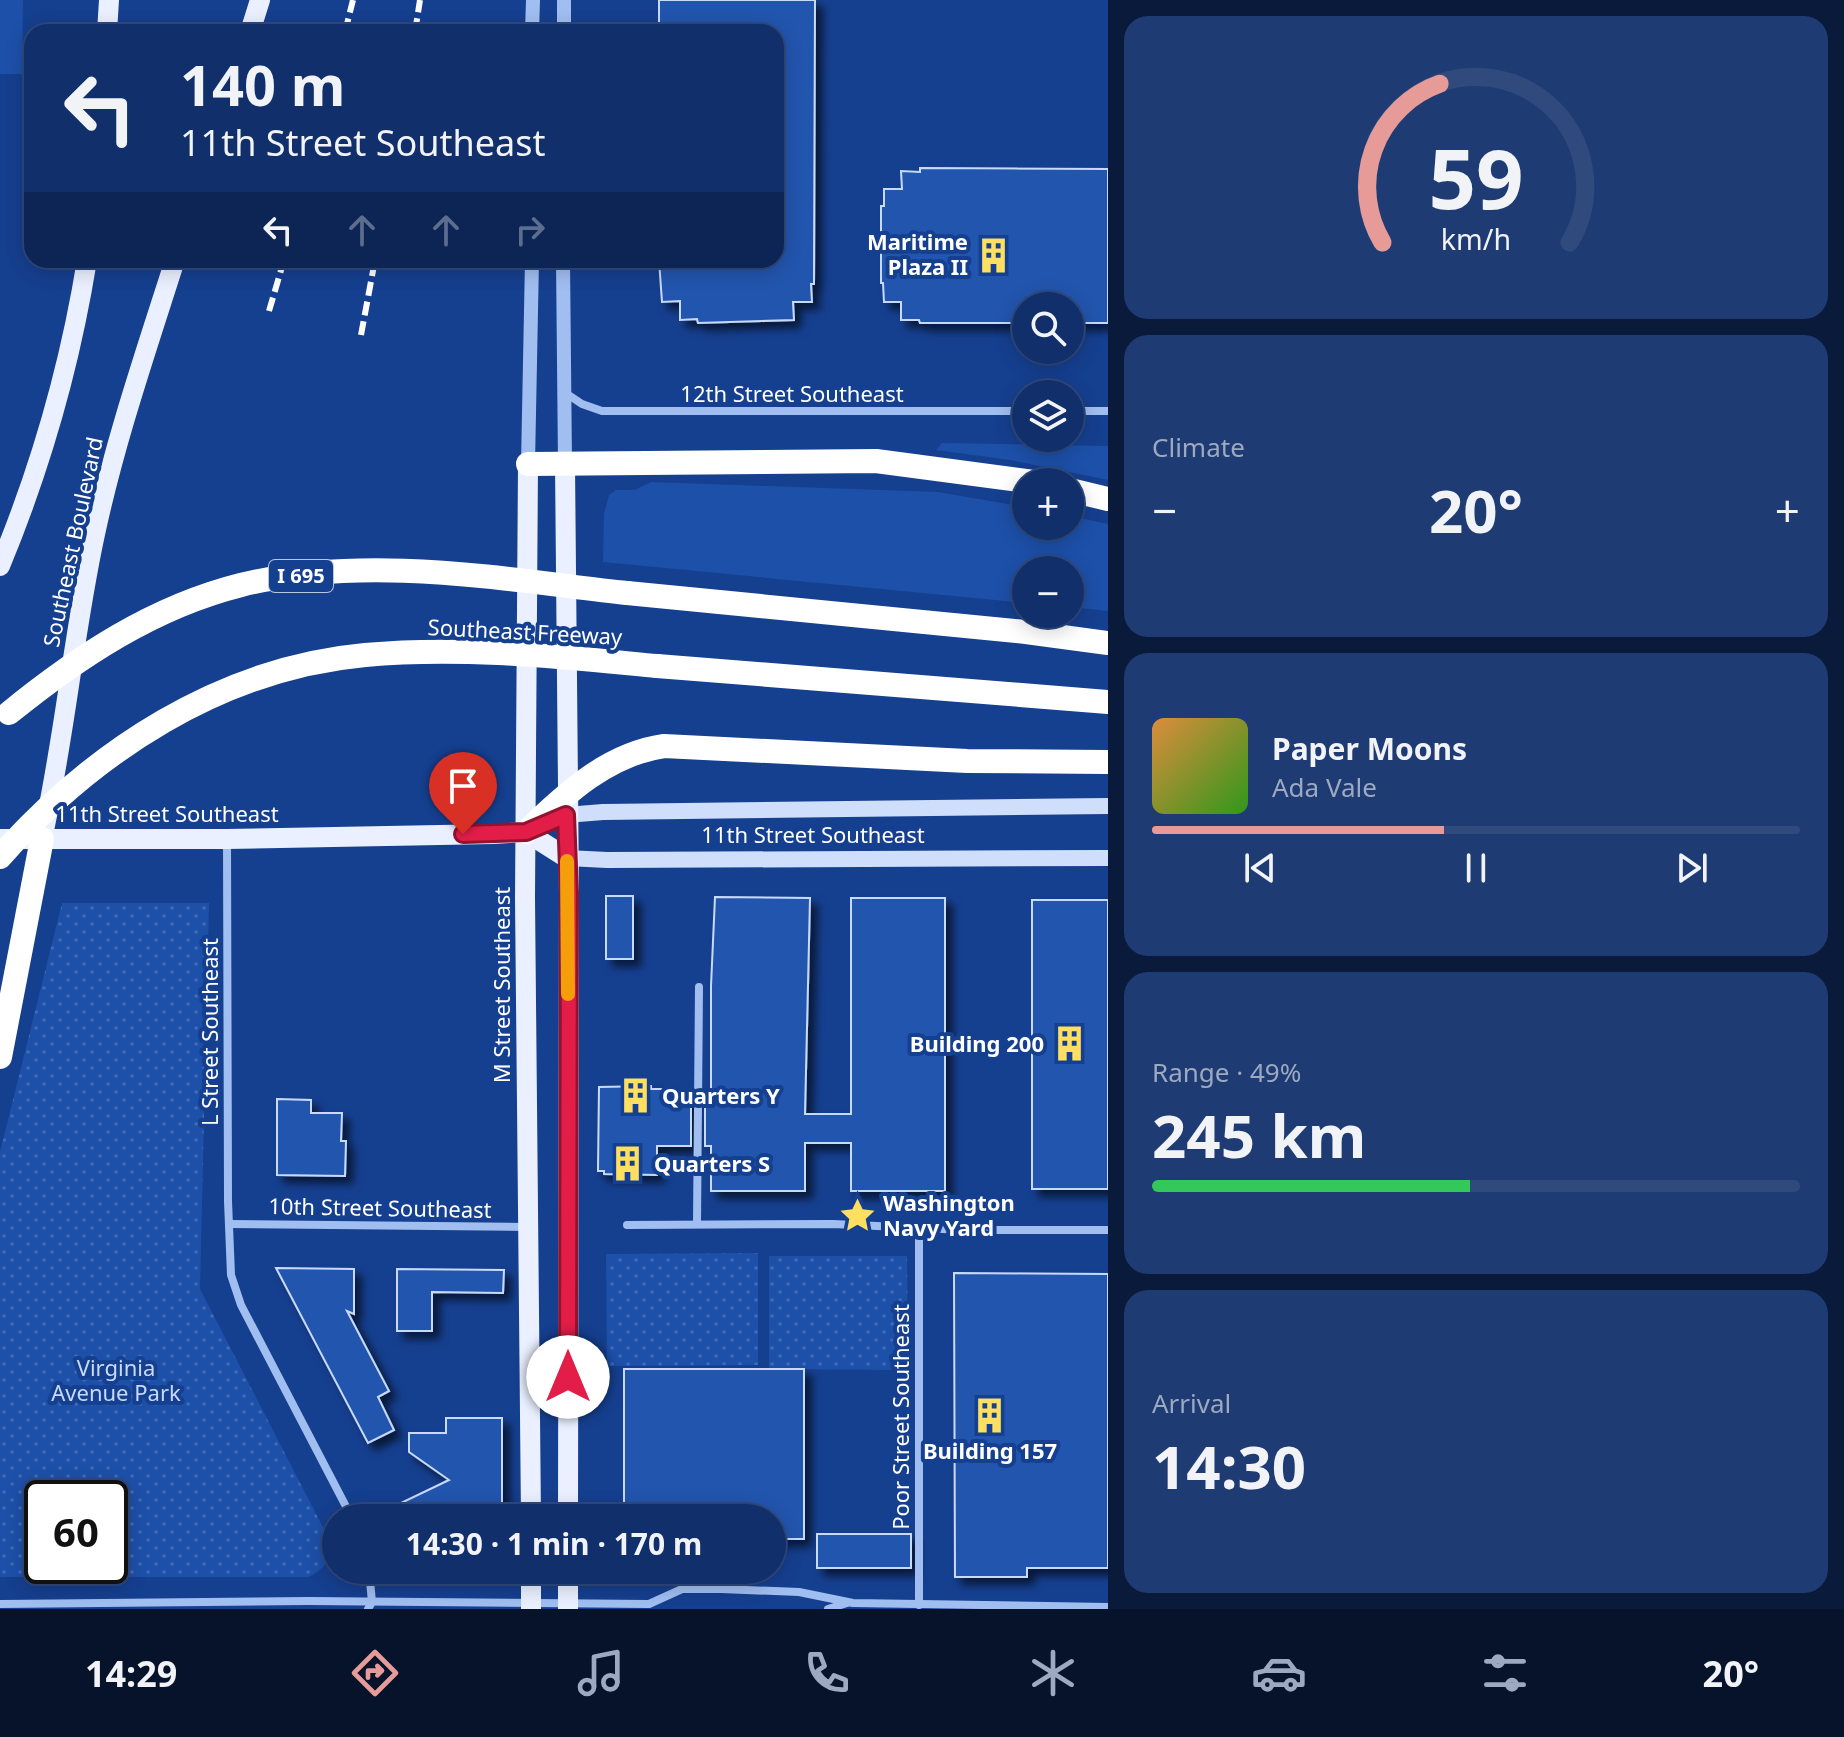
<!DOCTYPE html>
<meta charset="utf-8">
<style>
:root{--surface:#102f6b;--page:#1e3b73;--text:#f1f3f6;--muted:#9ca9c1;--line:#304a7e;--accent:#e69b98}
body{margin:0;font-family:"Noto Sans",sans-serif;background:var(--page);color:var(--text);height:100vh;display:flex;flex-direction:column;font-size:30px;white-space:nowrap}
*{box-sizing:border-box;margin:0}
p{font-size:26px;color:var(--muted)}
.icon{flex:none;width:44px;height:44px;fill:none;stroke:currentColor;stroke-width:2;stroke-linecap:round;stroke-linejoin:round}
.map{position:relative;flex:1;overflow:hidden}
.sheet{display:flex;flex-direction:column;gap:16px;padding:16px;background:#091a3b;width:736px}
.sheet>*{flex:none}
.banner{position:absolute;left:24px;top:24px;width:760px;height:244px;border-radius:24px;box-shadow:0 4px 20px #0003,0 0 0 2px var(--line);background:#102f6b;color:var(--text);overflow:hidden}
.buttons{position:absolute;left:1012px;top:292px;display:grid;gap:16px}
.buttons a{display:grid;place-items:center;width:72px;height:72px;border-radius:50%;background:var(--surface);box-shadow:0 4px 20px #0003,0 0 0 2px var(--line);font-size:40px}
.speed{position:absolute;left:24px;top:1480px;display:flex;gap:16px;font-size:40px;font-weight:700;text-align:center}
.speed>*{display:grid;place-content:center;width:104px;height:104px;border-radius:50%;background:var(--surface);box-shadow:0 4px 20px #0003,0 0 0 2px var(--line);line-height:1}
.speed .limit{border:4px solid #111;border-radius:12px;background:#fff;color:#111}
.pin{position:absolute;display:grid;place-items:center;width:68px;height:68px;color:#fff;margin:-82px -34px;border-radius:50% 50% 50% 0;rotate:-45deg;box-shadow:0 0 8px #0007}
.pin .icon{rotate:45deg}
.me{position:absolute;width:88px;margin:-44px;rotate:0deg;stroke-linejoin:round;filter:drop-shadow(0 0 6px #0008)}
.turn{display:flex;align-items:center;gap:28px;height:168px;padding:0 24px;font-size:36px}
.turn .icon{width:104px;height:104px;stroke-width:2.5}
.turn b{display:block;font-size:56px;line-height:68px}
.lanes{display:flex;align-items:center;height:76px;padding:0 24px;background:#0003;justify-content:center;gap:40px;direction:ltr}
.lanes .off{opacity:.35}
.big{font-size:60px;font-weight:700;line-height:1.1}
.sheet .tile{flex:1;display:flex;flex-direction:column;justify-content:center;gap:12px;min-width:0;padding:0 28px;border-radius:24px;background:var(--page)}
.sheet .dial{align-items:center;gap:0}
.dial svg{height:208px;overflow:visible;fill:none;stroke:var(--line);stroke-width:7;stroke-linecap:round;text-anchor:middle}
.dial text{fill:var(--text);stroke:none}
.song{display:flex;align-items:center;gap:24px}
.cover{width:96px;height:96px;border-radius:12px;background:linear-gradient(135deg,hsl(30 70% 55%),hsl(110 70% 35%))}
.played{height:8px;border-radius:4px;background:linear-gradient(90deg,var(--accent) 45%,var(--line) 45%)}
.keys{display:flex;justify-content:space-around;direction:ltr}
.heat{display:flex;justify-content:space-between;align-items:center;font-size:44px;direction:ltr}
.charge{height:12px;border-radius:6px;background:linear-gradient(90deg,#34c759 49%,var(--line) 0)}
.trip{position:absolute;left:322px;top:1504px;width:464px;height:80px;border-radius:40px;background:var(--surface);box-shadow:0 4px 20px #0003,0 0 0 2px var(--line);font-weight:700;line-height:80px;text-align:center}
.tabs{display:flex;height:128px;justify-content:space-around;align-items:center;background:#06132b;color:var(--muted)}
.tabs .icon{width:56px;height:56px}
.tabs .on{color:var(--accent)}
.tabs b{font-size:36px;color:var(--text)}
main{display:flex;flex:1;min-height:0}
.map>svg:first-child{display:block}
.grass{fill:#1d50a9}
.park{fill:url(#park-dots);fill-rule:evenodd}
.building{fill:#2355ae;stroke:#c7dafc;stroke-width:2;filter:url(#shadow)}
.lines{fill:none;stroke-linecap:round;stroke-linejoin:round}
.minor{stroke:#a1bef1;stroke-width:8}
.tertiary{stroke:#a1bef1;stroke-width:14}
.secondary{stroke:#cfdefb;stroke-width:16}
.primary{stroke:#eaf0ff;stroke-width:20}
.motorway{stroke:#fff;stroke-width:24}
.rail{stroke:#fff;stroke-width:6;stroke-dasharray:14 6;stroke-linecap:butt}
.motorway-bridge{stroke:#fff;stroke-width:24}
.route-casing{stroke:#92132f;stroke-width:20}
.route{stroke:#e11d48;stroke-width:14}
.slow{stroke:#f59e0b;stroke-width:14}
.labels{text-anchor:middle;stroke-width:8;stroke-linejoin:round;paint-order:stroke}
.shield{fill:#153f8f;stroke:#b9c5dd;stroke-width:2}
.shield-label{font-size:20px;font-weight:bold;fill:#fff}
.poi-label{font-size:22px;font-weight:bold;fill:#fff;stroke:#153f8f;text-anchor:start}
.street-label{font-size:22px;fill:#fff;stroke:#153f8f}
.park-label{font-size:22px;fill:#c7dafc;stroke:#153f8f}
</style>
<main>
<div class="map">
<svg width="1108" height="1609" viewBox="0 0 1108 1609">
<defs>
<pattern id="park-dots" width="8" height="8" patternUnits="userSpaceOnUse" patternTransform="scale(2)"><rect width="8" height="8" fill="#1d50a9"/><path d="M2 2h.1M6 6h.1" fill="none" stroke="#3f6ab6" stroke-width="1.8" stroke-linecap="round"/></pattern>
<filter id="shadow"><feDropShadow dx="7" dy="7" stdDeviation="4" flood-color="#0009"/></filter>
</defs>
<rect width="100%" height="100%" fill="#153f8f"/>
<g class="grass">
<polygon points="0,0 23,0 22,74 0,74"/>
<polygon points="942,443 1108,446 1108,480 1010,460 936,450"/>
<polygon points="651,482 938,492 1026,507 1026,526 1070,526 1070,516 1108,524 1108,611 1070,607 1070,570 1026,570 1026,603 603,562 604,514 609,495 616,490 635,490"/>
</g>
<g class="park">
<path d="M62 903H209L200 1289 327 1535C333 1555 328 1568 308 1577H0V1152ZM110 1498V1566H42V1498Z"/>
<polygon points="758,1253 758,1365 607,1366 606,1254"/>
<polygon points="769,1256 907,1256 908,1354 896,1370 769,1369"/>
</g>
<g class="building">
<polygon points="659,0 815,0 814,284 811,284 812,302 793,302 794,320 698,323 697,319 680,320 680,301 662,302 659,260 776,260 776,32 659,32"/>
<polygon points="920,168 1108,169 1108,323 1070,323 1070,306 1026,306 1026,323 920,323 919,320 901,320 901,302 884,302 883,283 881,283 881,206 884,206 884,189 902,189 901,171 920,172"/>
<rect x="606" y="896" width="27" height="63"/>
<polygon points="715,897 810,898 805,1114 851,1114 851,898 945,898 945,1191 851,1191 851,1143 805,1143 805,1191 711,1191 711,1146 705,1146 705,1093 711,1093 711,986"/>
<rect x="1032" y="900" width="76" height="289"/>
<polygon points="651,1086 651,1089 670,1089 670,1093 691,1093 691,1146 657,1146 657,1175 604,1174 604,1171 598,1171 599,1087"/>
<polygon points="277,1099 311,1100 311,1113 342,1113 341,1141 346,1141 345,1176 277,1175"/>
<polygon points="276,1268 354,1269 354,1314 347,1311 389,1391 378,1397 394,1430 368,1443"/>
<polygon points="397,1269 504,1270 503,1293 432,1292 432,1331 397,1331"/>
<polygon points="954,1273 1108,1274 1108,1568 1027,1568 1027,1577 955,1577"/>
<polygon points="624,1369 804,1369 804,1539 772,1539 772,1518 624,1518"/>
<polygon points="446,1418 502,1418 502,1518 408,1518 401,1503 449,1480 409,1452 409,1433 446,1433"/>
<rect x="817" y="1534" width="94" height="34"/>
</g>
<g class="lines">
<g class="minor">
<polyline points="564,392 582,404 602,411 1026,411"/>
<polyline points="1070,411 1108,411"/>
<polyline points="227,840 228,1201 231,1275 241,1305 352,1518"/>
<polyline points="229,1224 528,1227"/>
<polyline points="697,1224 699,987"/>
<polyline points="627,1225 833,1224 964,1230 1108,1230"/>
<polyline points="919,1229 919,1605"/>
<polyline points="0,1604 309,1601 649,1604 682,1589 721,1589 799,1592 853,1603 1108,1607"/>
<polyline points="368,1609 372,1602 369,1570"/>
<polyline points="828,1609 847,1603"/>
</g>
<g class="tertiary">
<polyline points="532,32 533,0"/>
<polyline points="564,32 564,0"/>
<polyline points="563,260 565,464"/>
<polyline points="528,464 532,260"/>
</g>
<g class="secondary">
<polyline points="566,815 603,812 1108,806"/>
<polyline points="567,858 607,860 1108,858"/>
</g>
<g class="primary">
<polyline points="107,32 109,0"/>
<polyline points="250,32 260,0"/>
<polyline points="528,464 525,898 531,1518"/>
<polyline points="565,464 569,893 568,1518"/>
<path d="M0 566C41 467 70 366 87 260"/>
<polyline points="526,832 567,858"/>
<polyline points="0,839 227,839 493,834 526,832 535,828"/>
<path d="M42 839C65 738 73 635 95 534 115 441 146 351 175 260"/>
<polyline points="531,1570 531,1609"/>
<polyline points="568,1570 568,1609"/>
</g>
<g class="motorway">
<polyline points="528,464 876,461 1034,482"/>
<polyline points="1070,490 1108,499"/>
<polyline points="627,593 1026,632 1108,643"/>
<polyline points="657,666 1108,702"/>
<path d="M526 832C565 794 608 754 664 746L967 761 1108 762"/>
<polyline points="0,1057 42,839"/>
</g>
<g class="rail">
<polyline points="345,32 353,0"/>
<polyline points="415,32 420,0"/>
<polyline points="269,311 284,260"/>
<polyline points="361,335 375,260"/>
</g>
<g class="motorway-bridge">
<path d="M9 713C78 657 153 607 241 585 366 554 501 579 627 593"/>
<path d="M0 857C94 751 221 668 365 655 462 646 560 657 657 666"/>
</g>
</g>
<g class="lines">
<defs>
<polyline id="route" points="463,834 526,832 566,815 569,893 568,1377"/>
</defs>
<use href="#route" class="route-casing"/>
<use href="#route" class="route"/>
<polyline class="slow" points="567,861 568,994"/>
</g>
<defs>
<symbol id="building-bare" viewBox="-9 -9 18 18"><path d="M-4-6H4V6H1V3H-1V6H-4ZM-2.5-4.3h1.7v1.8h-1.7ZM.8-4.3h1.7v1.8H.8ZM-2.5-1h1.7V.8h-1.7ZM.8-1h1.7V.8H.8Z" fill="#ffdf60" stroke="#153f8f" stroke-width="2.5" paint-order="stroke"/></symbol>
<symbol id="sight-bare" viewBox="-9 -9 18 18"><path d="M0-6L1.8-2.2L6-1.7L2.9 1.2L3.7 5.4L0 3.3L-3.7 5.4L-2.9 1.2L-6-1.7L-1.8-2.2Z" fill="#ffdf60" stroke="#153f8f" stroke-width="2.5" paint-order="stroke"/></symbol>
</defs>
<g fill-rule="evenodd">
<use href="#building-bare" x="968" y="230" width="51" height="51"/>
<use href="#building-bare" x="1044" y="1018" width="51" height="51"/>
<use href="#building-bare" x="610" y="1070" width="51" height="51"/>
<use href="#building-bare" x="602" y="1138" width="51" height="51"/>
<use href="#sight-bare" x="832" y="1190" width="51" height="51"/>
<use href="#building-bare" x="964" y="1390" width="51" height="51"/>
</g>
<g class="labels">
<rect class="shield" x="269" y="560" width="64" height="32" rx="6"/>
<g class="shield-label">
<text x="301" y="583">I 695</text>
</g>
<g class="poi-label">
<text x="968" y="250" text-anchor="end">Maritime<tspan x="968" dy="25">Plaza II</tspan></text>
<text x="1044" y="1052" text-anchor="end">Building 200</text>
<text x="662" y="1104">Quarters Y</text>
<text x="654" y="1172">Quarters S</text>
<text x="883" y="1211">Washington<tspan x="883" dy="25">Navy Yard</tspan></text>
<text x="990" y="1459" text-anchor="middle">Building 157</text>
</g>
<g class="street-label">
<text x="792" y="402">12th Street Southeast</text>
<text transform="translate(73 542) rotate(-78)" y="8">Southeast Boulevard</text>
<text transform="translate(525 632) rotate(3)" y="8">Southeast Freeway</text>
<text x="167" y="822">11th Street Southeast</text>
<text x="813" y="843">11th Street Southeast</text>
<text transform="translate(502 985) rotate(-90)" y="8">M Street Southeast</text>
<text transform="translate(210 1032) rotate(-90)" y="8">L Street Southeast</text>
<text transform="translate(380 1208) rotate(1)" y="8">10th Street Southeast</text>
<text transform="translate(901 1417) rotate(-90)" y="8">Poor Street Southeast</text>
</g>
<g class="park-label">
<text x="116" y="1376">Virginia<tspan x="116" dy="25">Avenue Park</tspan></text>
</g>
</g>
</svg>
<div class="buttons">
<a><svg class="icon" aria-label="search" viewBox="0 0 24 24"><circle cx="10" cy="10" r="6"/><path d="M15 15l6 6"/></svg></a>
<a><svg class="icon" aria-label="layers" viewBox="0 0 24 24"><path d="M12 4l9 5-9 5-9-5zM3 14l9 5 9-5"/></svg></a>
<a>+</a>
<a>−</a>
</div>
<div class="speed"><div class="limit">60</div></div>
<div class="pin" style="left:463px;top:834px;background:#d93025"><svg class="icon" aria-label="arrive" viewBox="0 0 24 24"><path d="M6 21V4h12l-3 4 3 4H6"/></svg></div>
<svg class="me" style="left:568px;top:1377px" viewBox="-20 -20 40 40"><circle r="19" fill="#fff"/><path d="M0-13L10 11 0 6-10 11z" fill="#e11d48"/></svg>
<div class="trip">14:30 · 1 min · 170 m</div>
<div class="banner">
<div class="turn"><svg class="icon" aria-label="left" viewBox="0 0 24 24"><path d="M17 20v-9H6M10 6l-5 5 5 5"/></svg><div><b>140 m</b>11th Street Southeast</div></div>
<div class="lanes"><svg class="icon" aria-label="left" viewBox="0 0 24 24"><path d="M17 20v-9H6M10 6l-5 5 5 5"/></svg><svg class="icon off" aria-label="ahead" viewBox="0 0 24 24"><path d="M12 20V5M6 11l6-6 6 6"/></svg><svg class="icon off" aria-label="ahead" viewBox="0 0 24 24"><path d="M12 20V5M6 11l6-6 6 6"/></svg><svg class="icon off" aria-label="right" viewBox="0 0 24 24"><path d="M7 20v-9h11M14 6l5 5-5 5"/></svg></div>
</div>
</div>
<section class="sheet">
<div class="tile dial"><svg viewBox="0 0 100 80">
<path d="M14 69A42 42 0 1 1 86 69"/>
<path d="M14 69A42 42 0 0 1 36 8" stroke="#e69b98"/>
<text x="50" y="56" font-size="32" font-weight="700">59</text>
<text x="50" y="72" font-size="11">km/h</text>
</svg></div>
<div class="tile"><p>Climate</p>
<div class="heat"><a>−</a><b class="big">20°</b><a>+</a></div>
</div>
<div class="tile">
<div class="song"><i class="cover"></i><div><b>Paper Moons</b><p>Ada Vale</p></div></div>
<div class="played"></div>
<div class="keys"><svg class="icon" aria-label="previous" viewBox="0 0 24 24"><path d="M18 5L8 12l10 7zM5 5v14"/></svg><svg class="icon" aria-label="pause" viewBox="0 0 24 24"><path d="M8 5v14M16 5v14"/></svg><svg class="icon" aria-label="next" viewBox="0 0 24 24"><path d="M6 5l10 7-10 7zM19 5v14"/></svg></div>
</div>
<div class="tile"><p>Range · 49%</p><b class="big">245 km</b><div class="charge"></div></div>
<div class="tile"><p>Arrival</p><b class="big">14:30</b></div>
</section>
</main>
<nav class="tabs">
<b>14:29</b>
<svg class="icon on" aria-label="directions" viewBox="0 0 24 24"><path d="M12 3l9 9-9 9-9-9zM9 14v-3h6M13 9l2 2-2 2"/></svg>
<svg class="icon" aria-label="music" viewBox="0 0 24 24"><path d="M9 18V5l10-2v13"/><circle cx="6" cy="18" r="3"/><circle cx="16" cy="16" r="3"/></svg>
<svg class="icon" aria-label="phone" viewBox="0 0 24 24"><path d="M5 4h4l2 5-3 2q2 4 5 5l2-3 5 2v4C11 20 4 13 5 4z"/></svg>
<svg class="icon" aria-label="climate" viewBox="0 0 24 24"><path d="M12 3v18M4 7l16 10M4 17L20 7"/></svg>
<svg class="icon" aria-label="car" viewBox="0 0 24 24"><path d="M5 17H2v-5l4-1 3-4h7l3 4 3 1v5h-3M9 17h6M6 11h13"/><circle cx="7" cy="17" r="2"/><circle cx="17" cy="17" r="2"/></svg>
<svg class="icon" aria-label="filters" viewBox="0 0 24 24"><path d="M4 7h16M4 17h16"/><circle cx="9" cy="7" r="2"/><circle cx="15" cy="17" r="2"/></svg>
<b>20°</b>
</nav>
